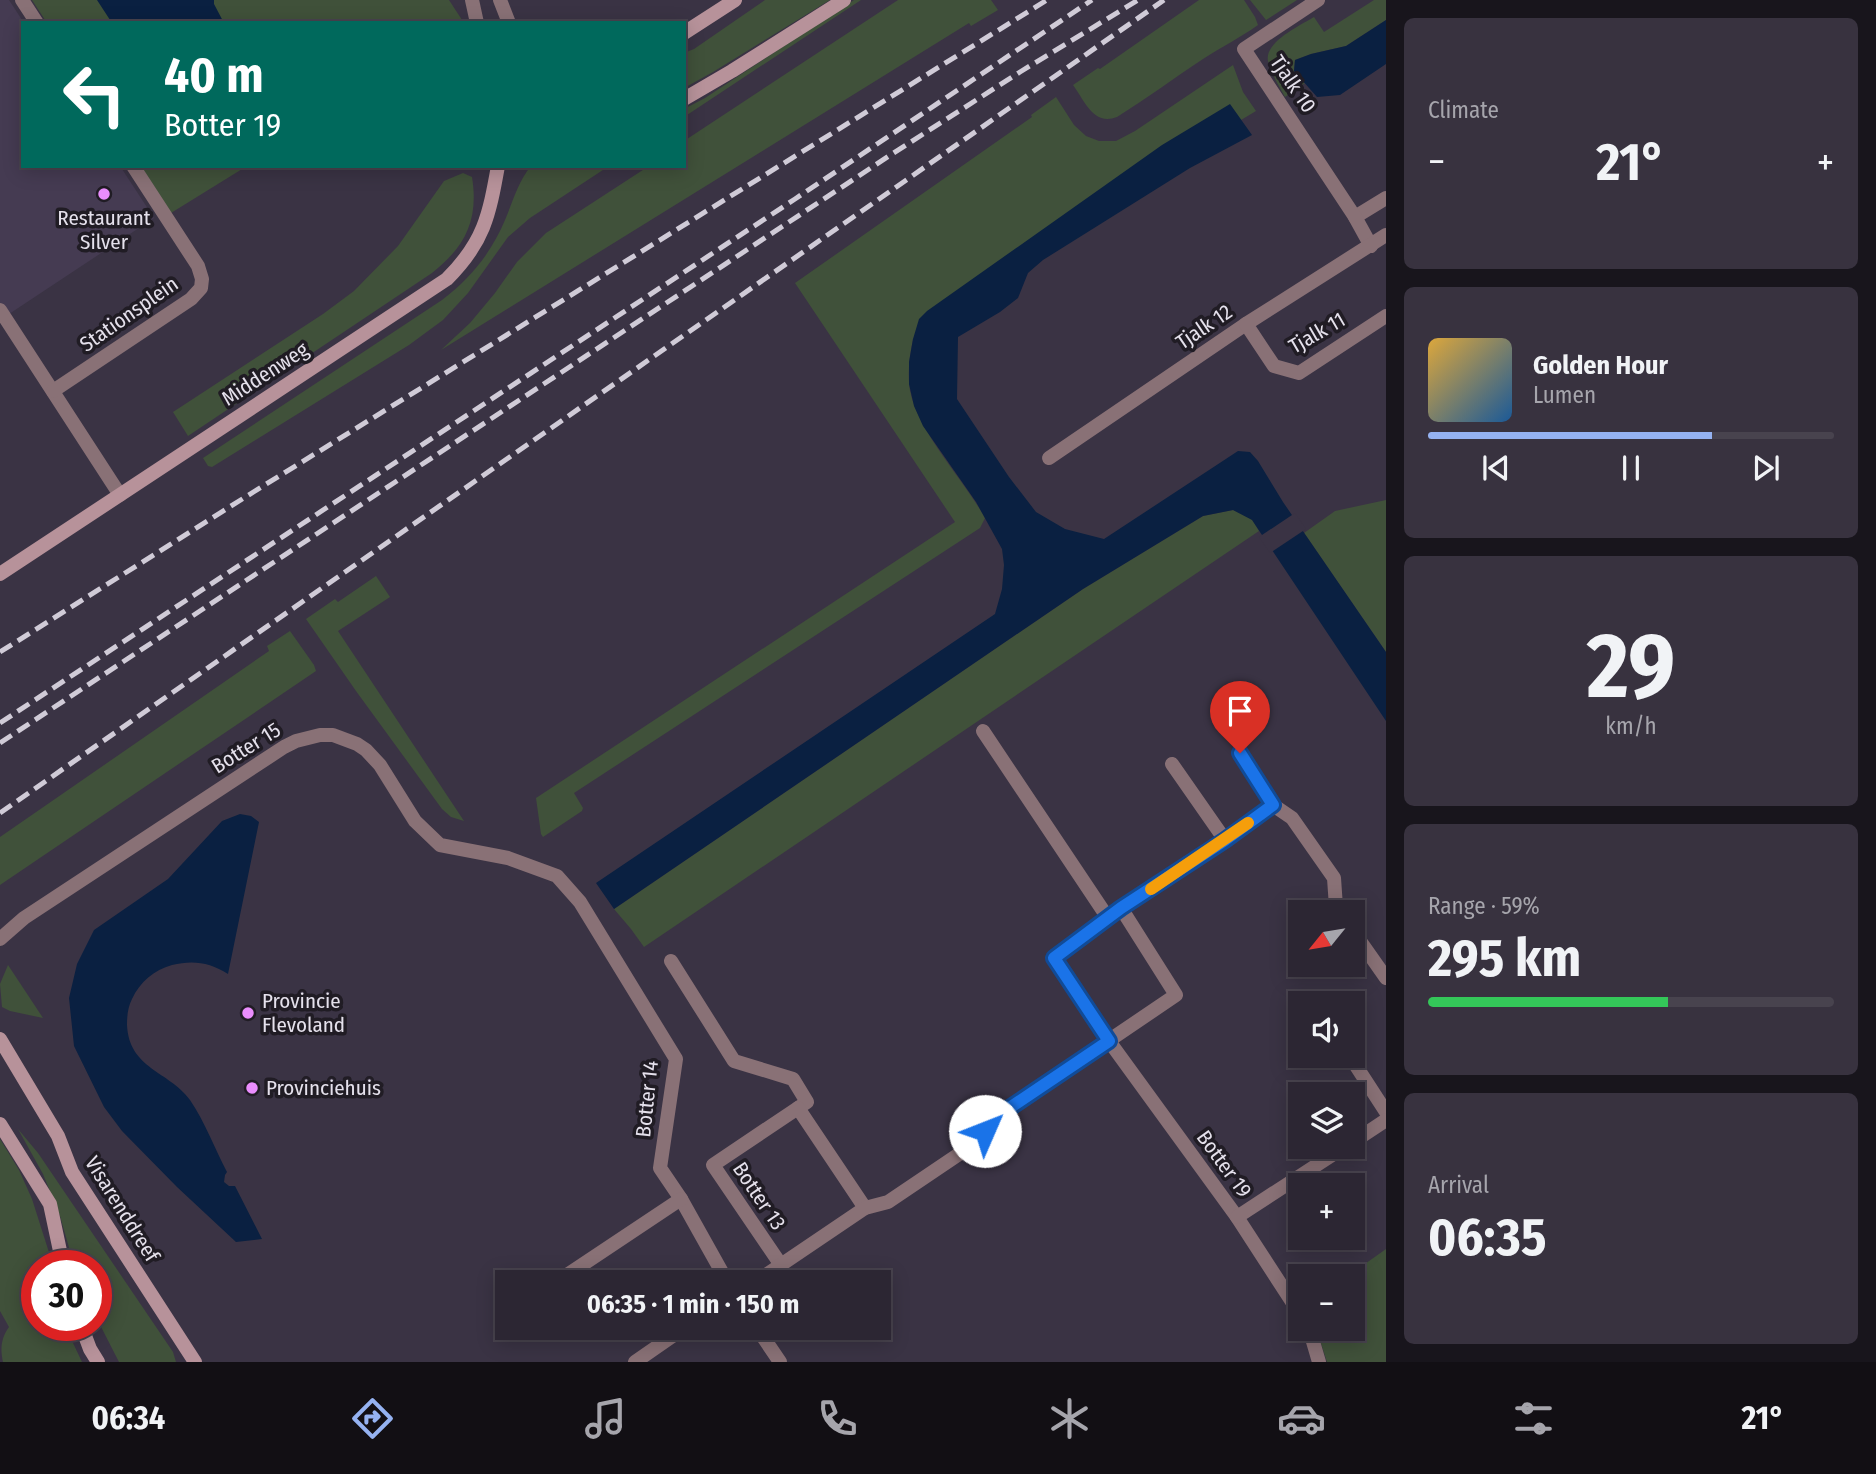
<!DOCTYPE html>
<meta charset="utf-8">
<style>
:root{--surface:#2c2633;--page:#38323f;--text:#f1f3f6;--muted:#a6a5ac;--line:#48434e;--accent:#95b2f1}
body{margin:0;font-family:"Fira Sans Condensed",sans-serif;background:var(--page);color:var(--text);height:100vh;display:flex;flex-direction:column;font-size:26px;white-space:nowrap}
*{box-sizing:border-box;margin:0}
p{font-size:23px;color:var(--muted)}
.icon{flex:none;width:38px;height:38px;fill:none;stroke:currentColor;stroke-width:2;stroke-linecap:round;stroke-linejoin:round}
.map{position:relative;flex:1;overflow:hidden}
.side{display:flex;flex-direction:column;gap:18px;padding:18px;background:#18151c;width:490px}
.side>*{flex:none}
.guide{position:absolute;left:21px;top:21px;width:665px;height:147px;border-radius:0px;box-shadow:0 4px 18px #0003,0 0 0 2px var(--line);background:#00695c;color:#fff;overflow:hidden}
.needle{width:46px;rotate:240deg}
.controls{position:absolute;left:1288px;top:900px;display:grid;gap:14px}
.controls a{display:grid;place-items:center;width:77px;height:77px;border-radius:0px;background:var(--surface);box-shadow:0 4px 18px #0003,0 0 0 2px var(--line);font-size:35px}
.speed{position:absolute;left:21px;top:1250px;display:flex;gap:14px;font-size:35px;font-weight:700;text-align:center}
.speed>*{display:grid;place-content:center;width:91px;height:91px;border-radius:50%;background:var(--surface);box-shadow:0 4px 18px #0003,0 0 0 2px var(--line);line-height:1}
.speed .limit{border:10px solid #d22;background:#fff;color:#111}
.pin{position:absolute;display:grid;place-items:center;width:60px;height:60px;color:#fff;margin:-72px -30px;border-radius:50% 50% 50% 0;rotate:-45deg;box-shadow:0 0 7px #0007}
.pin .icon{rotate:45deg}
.me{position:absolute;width:77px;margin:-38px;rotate:46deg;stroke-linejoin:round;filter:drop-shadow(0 0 5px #0008)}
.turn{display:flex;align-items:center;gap:24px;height:147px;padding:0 28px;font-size:32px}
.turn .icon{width:91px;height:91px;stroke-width:2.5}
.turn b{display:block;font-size:49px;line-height:60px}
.big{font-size:52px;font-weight:700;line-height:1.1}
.side .tile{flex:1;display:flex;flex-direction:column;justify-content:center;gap:10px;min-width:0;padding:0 24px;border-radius:10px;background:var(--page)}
.side .dial{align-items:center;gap:0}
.dial b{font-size:91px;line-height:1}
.song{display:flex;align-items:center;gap:21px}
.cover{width:84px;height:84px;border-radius:10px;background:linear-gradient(135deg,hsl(40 70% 55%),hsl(210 70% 35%))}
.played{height:7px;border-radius:4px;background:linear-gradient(90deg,var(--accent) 70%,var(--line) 70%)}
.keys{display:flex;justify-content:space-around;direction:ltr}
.heat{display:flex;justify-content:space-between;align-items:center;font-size:38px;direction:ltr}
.charge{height:10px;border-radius:5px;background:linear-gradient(90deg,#34c759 59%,var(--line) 0)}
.trip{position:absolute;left:495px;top:1270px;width:396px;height:70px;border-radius:0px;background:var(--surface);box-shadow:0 4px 18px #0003,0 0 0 2px var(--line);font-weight:700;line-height:70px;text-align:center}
.dock{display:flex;height:112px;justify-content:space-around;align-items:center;background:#120f14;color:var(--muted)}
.dock .icon{width:49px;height:49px}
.dock .selected{color:var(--accent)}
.dock b{font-size:32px;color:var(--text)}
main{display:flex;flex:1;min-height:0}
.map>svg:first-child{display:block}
.built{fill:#453b52}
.green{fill:#40513a}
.water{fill:#0a2041}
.pier{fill:#3a3344}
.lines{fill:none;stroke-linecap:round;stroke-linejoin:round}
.pedestrian{stroke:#897176;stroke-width:14}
.minor{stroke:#897176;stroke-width:14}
.tertiary{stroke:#897176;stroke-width:14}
.secondary{stroke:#b7929a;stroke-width:14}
.rail{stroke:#d0cbd7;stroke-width:5;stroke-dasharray:14 7;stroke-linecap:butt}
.route-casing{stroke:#114b97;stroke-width:18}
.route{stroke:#1a73e8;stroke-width:12}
.slow{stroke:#f59e0b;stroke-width:12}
.poi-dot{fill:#ea8dfd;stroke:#201c24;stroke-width:2.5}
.labels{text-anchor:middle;stroke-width:7;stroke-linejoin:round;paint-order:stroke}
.street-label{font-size:21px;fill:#e5e1ec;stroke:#201c24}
.poi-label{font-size:21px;fill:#e5e1ec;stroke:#201c24;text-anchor:start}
</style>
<main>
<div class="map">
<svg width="1386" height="1362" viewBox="0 0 1386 1362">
<rect width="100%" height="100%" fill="#3a3344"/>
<polygon class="built" points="0,0 9,0 24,23 23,23 23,166 120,166 154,218 0,320"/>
<g class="green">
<polygon points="32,0 449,0 464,23 47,23"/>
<polygon points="765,0 830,0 713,72 684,88 684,53 694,49"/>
<polygon points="854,0 861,0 684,117 684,109 705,98"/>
<polygon points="898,0 991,0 998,10 971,26 969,23 441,350 470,323 495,293 517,262 546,233 649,166 684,166 684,141"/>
<path d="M1199 0H1244L1255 17 1258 25C1240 38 1221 47 1203 59 1174 78 1146 99 1117 117 1093 126 1085 101 1073 85L1098 68 1100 69Z"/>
<polygon points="1250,0 1297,0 1266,20"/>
<path d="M1374 0H1386V20L1346 46 1311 54 1295 60 1294 71 1305 83 1285 97C1279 86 1271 73 1268 61 1264 42 1301 25 1314 17L1324 32Z"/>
<path d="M1233 65 1243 92 1256 111 1241 120 1230 105 913 339C910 353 908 367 909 382 911 425 964 479 985 518L980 528 574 793 583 808 582 811 543 837 541 834 536 798 955 522 795 283 1032 117 1031 115 1056 97 1074 125 1086 136 1099 141H1116L1135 131Z"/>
<polygon points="141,166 247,166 171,213"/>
<path d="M531 166H609L530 218 508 237 468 293 443 320 409 345 212 467 208 466 203 458 442 300C471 278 491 253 505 220 513 201 518 182 531 166Z"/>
<path d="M463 173 472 177C479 220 465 247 432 273L188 436 173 412 323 314 354 291 398 246 444 181Z"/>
<polygon points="1386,500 1386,652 1304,533 1335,511"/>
<polygon points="1233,510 1252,519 1259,531 644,947 631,929 614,909 1083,589 1203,516"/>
<polygon points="376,576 390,597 338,631 464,821 451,817 442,809 356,691 306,619 335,599 338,602"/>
<polygon points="290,631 314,665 316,671 0,885 0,837 269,651 267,646"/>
<polygon points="8,965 43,1018 10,1011 2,1007 0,984"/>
<polygon points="18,1129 38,1153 173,1352 176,1362 119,1362 96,1317 96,1265 74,1265 60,1216 43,1174"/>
<path d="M0 1139 19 1170 32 1199 53 1265H37V1325H69L73 1343 82 1362H3C0 1349 1 1338 9 1327L0 1311Z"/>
<polygon points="1386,1249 1386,1362 1327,1362 1316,1328 1353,1328 1353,1276 1348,1276"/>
</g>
<g class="water">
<polygon points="97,0 214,0 214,4 224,23 112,23"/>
<polygon points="1386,20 1386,64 1340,95 1317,97 1294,71 1295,60 1311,54 1346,46"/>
<polygon points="1230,104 1252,135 1190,168 1043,260 1028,273 1018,298 1000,312 958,337 957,399 1009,477 1036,512 1065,529 1104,539 1238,451 1250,452 1258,461 1283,502 1386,652 1386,721 1252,520 1233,510 1203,516 1083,589 614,909 596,883 995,614 1002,589 1004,565 1002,549 976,502 923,426 914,406 909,384 909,362 913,339 919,319 927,311 1162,145"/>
<path d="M240 814 251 816 259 822 228 974C210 962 192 960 172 965 154 970 140 982 132 999 128 1007 127 1015 127 1025 129 1069 169 1071 190 1100 205 1122 215 1149 227 1172L225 1175 224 1182 229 1186H235L262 1239 236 1242 177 1187 122 1131 104 1107 74 1046 69 998 77 964 94 930 168 879 222 821Z"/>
</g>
<polygon class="pier" points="1295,513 1306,529 1270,553 1259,537"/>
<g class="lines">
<g class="pedestrian">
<polyline points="1355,217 1386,198"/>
<polyline points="1049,458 1246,324"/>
<polyline points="983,731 1108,918"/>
<polyline points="1273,805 1292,818 1334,878 1336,907 1339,912"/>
<polyline points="1353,931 1386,978"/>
<polyline points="671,961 734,1061 793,1079 807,1102 798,1108"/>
<polyline points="635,1362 684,1328"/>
</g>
<g class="minor">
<polyline points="22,0 37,23"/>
<polyline points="1318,0 1244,49 1355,217 1371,246"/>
<polyline points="1386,235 1246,324 1274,366 1299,373 1386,316"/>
<polyline points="0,310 120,495"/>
<polyline points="53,391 191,299 201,288 202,279 198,266 133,166"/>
<polyline points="1240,753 1273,805 1225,840 1121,908 1054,958 1109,1041 1237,1217 1300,1314"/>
<polyline points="1172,764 1225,840"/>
<polyline points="0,939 24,918 284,747 296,741 320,735 333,735 357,744 366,750 380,765 415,821 440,845 508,858 557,876 580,902 676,1059 660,1168 681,1199 728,1283"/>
<polyline points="1349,1055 1386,1112"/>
<polyline points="1353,1142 1386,1120"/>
<polyline points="1237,1217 1346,1146"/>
<polyline points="781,1265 713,1165 798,1108 865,1208"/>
<polyline points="555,1283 681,1199"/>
<polyline points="754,1283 865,1208 888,1202 974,1144 997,1118 1008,1109 1176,995 1121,908"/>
<polyline points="757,1328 780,1362"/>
<polyline points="1309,1328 1319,1362"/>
</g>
<g class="tertiary">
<polyline points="472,0 477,23"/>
<polyline points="500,0 509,23"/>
</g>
<g class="secondary">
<polyline points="684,33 735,0"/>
<polyline points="684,99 732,71 844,0"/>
<path d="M0 574 447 279C484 242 489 216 498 166"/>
<polyline points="0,1039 58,1136 72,1172 195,1362"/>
<polyline points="0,1124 50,1204 63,1265"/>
<polyline points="81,1325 90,1349 98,1362"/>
</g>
<g class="rail">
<polyline points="0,652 247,496 1047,0"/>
<polyline points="0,723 795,199 1092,0"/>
<polyline points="0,743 892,154 1020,72 1138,0"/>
<polyline points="0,813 1164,0"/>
</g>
</g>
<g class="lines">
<defs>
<polyline id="route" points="985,1131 1008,1109 1109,1041 1054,958 1121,908 1225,840 1273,805 1240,753"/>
</defs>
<use href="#route" class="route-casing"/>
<use href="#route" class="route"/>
<polyline class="slow" points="1151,889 1248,823"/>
</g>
<g class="poi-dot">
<circle cx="104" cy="194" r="7"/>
<circle cx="248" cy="1013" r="7"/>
<circle cx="252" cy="1088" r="7"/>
</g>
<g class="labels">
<g class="street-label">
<text transform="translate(1293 84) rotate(56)" y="7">Tjalk 10</text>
<text transform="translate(129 314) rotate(-35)" y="7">Stationsplein</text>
<text transform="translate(1204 327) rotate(-34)" y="7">Tjalk 12</text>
<text transform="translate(1317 333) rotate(-30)" y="7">Tjalk 11</text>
<text transform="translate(265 374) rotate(-33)" y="7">Middenweg</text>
<text transform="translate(246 748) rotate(-32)" y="7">Botter 15</text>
<text transform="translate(647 1099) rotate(-84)" y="7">Botter 14</text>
<text transform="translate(1224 1164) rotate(54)" y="7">Botter 19</text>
<text transform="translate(759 1196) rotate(56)" y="7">Botter 13</text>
<text transform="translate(122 1209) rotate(58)" y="7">Visarenddreef</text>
</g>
<g class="poi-label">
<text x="104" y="225" text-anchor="middle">Restaurant<tspan x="104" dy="24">Silver</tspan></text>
<text x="262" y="1008">Provincie<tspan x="262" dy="24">Flevoland</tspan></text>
<text x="266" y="1095">Provinciehuis</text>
</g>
</g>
</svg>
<div class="controls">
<a><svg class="needle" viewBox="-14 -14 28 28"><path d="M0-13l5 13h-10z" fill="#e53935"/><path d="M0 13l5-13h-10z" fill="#a6a5ac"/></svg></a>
<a><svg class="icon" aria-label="sound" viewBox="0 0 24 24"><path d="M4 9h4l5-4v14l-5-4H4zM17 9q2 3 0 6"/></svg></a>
<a><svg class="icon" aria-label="layers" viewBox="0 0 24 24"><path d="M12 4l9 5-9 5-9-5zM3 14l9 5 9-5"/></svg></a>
<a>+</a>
<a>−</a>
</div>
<div class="speed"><div class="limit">30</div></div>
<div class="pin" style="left:1240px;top:753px;background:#d93025"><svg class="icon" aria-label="arrive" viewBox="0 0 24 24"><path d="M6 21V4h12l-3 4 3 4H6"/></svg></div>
<svg class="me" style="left:985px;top:1131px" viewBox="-20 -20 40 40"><circle r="19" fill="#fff"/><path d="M0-13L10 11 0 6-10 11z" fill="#1a73e8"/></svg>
<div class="trip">06:35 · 1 min · 150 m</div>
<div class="guide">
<div class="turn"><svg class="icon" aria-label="left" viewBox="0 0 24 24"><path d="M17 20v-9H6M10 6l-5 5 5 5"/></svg><div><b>40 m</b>Botter 19</div></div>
</div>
</div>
<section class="side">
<div class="tile"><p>Climate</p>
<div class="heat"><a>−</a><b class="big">21°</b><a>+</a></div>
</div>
<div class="tile">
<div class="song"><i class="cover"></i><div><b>Golden Hour</b><p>Lumen</p></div></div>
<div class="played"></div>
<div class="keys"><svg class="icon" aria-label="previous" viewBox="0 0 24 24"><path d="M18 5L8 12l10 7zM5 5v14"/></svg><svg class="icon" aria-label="pause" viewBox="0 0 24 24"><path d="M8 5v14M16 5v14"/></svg><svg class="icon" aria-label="next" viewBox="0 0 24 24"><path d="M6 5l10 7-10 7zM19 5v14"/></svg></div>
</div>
<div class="tile dial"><b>29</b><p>km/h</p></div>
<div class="tile"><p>Range · 59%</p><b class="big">295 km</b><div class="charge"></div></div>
<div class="tile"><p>Arrival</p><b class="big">06:35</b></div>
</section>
</main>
<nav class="dock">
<b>06:34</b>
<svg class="icon selected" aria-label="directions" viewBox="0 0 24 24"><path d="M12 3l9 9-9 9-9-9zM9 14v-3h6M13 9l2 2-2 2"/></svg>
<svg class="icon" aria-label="music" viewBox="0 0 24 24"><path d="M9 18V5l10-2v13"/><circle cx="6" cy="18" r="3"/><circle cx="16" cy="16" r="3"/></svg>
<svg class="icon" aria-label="phone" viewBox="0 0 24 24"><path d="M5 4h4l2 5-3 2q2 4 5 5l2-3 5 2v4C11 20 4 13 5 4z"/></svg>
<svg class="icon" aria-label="climate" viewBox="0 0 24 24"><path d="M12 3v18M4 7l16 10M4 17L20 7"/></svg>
<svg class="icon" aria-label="car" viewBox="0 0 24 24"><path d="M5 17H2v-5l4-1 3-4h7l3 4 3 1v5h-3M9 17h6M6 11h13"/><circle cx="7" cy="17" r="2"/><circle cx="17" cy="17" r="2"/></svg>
<svg class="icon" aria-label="filters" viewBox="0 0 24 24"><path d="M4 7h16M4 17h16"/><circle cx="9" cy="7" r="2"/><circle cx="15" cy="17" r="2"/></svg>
<b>21°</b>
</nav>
